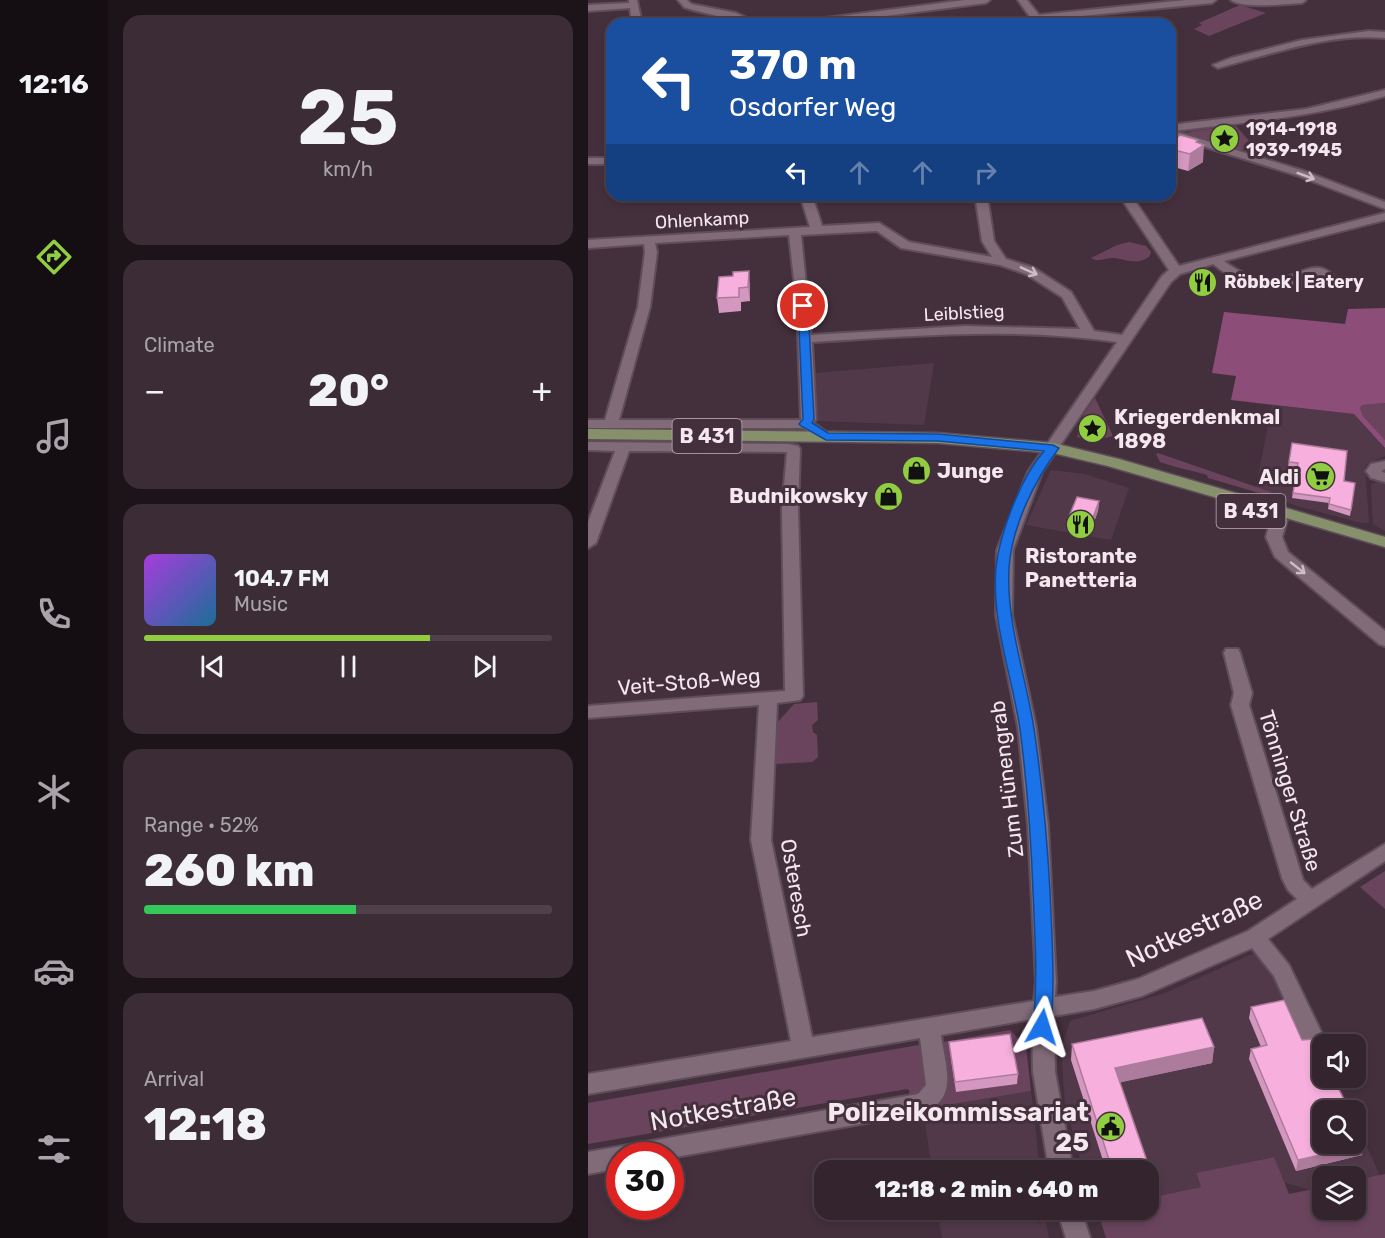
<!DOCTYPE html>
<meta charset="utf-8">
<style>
:root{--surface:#33242e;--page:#3b2c36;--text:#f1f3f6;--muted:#a9a4aa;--line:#4e414a;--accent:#91cd40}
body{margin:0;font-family:Rubik,sans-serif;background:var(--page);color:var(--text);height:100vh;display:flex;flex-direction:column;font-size:22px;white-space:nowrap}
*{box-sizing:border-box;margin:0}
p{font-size:20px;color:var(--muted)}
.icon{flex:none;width:33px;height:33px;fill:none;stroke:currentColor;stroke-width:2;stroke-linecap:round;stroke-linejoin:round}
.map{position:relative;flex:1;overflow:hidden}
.panel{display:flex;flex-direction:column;gap:15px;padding:15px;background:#1c1419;width:480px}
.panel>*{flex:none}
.hud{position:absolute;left:18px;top:18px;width:570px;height:183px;border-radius:18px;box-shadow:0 3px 9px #0003,0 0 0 2px var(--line);background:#1a4fa0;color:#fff;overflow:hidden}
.fabs{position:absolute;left:724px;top:1034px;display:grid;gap:12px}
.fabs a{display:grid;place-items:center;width:54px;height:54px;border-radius:12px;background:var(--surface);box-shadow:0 3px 9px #0003,0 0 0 2px var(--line);font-size:30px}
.speed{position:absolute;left:18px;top:1142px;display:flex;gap:12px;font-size:30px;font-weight:700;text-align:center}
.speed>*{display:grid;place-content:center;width:78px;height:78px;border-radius:50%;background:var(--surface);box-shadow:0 3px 9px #0003,0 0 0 2px var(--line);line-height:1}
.speed .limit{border:9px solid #d22;background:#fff;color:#111}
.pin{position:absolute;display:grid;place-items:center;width:51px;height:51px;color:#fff;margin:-26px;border:3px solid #fff;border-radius:50%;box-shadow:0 2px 6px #0007}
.me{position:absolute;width:66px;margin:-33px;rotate:6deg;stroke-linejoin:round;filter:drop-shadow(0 0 4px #0008)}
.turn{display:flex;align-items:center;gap:21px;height:126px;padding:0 24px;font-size:27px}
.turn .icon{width:78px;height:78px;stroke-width:2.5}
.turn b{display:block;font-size:42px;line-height:51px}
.lanes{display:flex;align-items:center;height:57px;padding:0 24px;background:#0003;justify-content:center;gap:30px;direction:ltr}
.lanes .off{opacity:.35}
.big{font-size:45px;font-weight:800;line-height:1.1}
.panel .tile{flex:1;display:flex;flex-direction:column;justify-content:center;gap:9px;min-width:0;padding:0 21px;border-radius:18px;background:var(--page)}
.panel .dial{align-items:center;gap:0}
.dial b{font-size:78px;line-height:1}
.song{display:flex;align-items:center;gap:18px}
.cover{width:72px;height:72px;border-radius:9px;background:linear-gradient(135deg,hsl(280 70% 55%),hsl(200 70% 35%))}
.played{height:6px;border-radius:3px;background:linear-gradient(90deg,var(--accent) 70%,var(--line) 70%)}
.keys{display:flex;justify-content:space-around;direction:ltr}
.heat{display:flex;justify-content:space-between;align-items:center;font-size:33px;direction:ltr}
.charge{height:9px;border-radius:4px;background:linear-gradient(90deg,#34c759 52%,var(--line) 0)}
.trip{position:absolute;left:226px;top:1160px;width:345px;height:60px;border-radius:18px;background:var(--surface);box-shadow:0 3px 9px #0003,0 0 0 2px var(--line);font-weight:800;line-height:60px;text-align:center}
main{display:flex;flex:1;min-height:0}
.dock{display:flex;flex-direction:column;width:108px;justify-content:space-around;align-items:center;background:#140e12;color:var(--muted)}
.dock .icon{width:42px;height:42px}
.dock .current{color:var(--accent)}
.dock b{font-size:27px;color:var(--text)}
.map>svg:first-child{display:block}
.built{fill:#523949}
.green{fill:#6a445d}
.forest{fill:#8c4e78}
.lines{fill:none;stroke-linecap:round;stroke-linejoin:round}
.minor-casing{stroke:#5f4e59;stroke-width:4}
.major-casing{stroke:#5f4e59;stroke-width:3}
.minor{fill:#826b79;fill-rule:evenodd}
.major{fill:#86916c;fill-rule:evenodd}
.wall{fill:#d497bf}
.shaded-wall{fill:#ad7b9b}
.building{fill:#f7b0de;stroke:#ad7b9b;stroke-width:1.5}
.oneway{stroke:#ccbcc5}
.route{fill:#1a73e8;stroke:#114b97;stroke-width:1.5}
.labels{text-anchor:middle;stroke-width:6;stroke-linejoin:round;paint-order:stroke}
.far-poi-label{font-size:18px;font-weight:bold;fill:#f4e7ee;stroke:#44303d;text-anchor:start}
.far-street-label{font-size:18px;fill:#f4e7ee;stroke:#44303d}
.shield{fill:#44303d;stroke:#bfb0b9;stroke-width:1.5}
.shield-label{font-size:20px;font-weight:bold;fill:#f4e7ee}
.poi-label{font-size:21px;font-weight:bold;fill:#f4e7ee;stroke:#44303d;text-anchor:start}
.street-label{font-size:21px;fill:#f4e7ee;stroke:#44303d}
.near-street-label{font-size:26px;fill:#f4e7ee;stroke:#44303d}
.near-poi-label{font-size:26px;font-weight:bold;fill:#f4e7ee;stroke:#44303d;text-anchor:end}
</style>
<main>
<nav class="dock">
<b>12:16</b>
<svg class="icon current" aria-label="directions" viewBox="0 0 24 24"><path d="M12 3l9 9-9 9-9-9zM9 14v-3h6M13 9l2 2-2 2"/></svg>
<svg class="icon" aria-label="music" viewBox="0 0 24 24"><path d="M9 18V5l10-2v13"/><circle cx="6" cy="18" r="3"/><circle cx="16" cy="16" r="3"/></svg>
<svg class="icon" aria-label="phone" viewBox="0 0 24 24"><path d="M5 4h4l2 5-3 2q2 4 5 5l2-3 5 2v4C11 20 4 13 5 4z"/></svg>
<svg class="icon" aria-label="climate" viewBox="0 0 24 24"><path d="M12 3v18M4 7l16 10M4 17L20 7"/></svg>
<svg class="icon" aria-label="car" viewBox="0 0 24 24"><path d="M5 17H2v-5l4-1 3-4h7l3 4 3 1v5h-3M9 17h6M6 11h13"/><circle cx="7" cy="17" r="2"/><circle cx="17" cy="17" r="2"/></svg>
<svg class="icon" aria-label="filters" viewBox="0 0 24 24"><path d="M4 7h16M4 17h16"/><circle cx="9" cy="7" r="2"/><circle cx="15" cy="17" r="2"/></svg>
</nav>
<section class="panel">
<div class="tile dial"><b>25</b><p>km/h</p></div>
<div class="tile"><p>Climate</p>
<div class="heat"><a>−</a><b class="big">20°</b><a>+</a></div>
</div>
<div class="tile">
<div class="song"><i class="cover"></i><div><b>104.7 FM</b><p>Music</p></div></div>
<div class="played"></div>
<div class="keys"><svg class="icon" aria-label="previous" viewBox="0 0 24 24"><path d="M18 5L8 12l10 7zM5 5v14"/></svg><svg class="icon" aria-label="pause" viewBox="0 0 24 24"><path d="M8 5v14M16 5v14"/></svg><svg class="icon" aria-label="next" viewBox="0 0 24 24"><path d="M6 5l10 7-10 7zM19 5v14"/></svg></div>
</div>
<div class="tile"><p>Range · 52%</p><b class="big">260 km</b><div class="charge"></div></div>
<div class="tile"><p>Arrival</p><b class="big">12:18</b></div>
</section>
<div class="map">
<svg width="797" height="1238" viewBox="0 0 797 1238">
<rect width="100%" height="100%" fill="#44303d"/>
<g class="built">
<polygon points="346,363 336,425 229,421 228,373"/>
<polygon points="684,405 766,414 797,448 797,456 779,464 777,468 781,523 770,522 709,506 685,497 683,492 668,487"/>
<polygon points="463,470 496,474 541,488 523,540 438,525"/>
<polygon points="797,480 797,531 785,524 783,484"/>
<polygon points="684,945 699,967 735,1048 735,1077 748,1077 763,1110 735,1110 735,1143 768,1143 768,1122 792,1176 768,1180 768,1176 735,1176 735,1187 723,1190 695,1182 685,1157 608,1174 613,1187 561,1198 561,1170 495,1170 477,1103 473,1049 482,1021 577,993"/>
<polygon points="443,1091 452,1170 344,1170 335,1109"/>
<polygon points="349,1209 448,1209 450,1223 458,1222 461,1238 354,1238"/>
</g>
<g class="green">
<polygon points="652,5 678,13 621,36 606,29 614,25 611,23"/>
<polygon points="648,126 663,143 653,151 596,134 605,131"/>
<path d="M541 242 558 246 563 252 561 257C549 265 540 260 527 258 518 257 511 263 503 258L529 245Z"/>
<polygon points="507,398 525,436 505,441 489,437 496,414"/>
<polygon points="797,403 797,440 775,416 772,408 774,405"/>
<path d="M570 453 683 492 685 497 620 478 619 475C603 470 588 468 572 462L568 454Z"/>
<polygon points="229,702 230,720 224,725 225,732 229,735 230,757 224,762 188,764 187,725 206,704"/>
<polygon points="797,871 797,909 772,887"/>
<polygon points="422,1030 438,1047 443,1091 335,1109 359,1089 350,1043"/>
<polygon points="336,1044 342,1090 317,1101 322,1091 319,1089 0,1144 0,1103"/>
<polygon points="686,1157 701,1194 735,1187 735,1209 768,1209 768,1180 797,1174 797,1238 518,1238 509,1209 561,1209 561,1198 613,1187 608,1173"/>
</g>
<polygon class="forest" points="797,308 797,403 774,405 772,408 775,416 797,440 797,448 766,414 643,400 648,376 624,373 636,312 757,324 760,309"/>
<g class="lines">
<defs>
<g id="minor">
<polygon points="41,0 49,0 54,24 44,24 42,8 0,11 0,5 41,3"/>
<path d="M90 0H99L103 4 148 13 172 24C165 24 101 10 96 7 95 6 91 1 90 0Z"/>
<polygon points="377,0 402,0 398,3 236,24 210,24 215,21"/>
<polygon points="430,0 439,0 451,15 598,0 628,0 624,3 454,20 457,24 447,24"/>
<path d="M643 0H718L714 3C696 4 656 9 643 0Z"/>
<path d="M781 31 797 32V38C740 33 684 54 630 68L625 65 643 58 714 40Z"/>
<path d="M797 90V96C728 117 657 122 586 131L716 171 797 202V209L708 175 582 136V125L718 109Z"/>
<rect x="0" y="158" width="24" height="6"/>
<path d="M212 195H224L234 226 291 223 321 242 404 257 394 241 387 195H399L406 241 418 259 446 268 483 292 506 331 534 335 574 276 581 270 531 195H543L591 266 797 213V220L636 261C651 272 670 283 689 280 709 277 729 256 746 277 731 294 674 289 653 282 643 278 634 271 625 264L592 274 583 282 454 472 425 550 424 615 448 727 460 825 468 982 467 997 506 991 550 979 660 931 709 899 700 890 694 878 643 705 646 693 636 653 638 649H650L652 653 664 693 661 705 715 880 724 889 797 844V861L680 939 701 965 736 1038 733 1045 725 1047 717 1045 686 976 664 948 554 996 506 1009 466 1016 467 1072 485 1170H461L445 1072 444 1019 353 1035C357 1066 372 1099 334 1113L82 1158V1155H32V1168L0 1174V1152L330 1094 338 1085 332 1038 0 1094V1074L203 1041 163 840 171 705 0 718V706L197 691 194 509 199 452 41 451 8 543 0 548V522L27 451 0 450V442L200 444 210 446 212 449 210 509 215 696 212 700 189 703 183 840 224 1037 446 1001 448 982 440 825 430 727 408 615 409 550 440 472 529 342C427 327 326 336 224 342L228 419 225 423 245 437 238 441 214 428H0V420H17L50 307 57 252 56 244 0 248V240L222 227ZM289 231 313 248 412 265 438 274 474 297 492 329 377 326 223 335 213 235ZM201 235 209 306 213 420H31L62 307 69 252 67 243ZM721 276H732L711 280Z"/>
<polygon points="797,461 797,469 793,471 797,473 797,482 783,478 778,471 783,464"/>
<polygon points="691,515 699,520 694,537 700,552 797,631 797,646 791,644 687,557 678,537 683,520"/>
<polygon points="469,1209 493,1209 502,1238 478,1238"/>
</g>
<polygon id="major" points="0,429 350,433 465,443 531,459 797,537 797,547 520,466 465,453 350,443 0,439"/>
</defs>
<use href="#minor" class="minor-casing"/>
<use href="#major" class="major-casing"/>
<use href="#minor" class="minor"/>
<use href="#major" class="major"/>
</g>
<g class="wall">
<polygon points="582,143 610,143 615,162 600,171 582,166"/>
<polygon points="131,277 162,285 162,301 153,302 153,311 131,313 129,298"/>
<polygon points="704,443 756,481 763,510 762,516 740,509 741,503 704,498 709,468 700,467"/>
<polygon points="511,501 510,511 502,533 479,529 480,519"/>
<polygon points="663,1007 714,1040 774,1155 708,1171 661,1059 663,1049 673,1047 661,1018"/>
<polygon points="361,1042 430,1074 429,1084 368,1092 362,1052"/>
<polygon points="484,1044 626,1047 624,1063 532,1082 558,1170 518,1170 483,1060"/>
</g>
<g class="shaded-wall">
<polygon points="610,140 609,149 616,145 615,162 600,171 602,154 608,142"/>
<polygon points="161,271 162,285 162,301 160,287"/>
<polygon points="511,501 510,511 502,533 503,523"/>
<polygon points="626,1047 624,1063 525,1084 527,1068"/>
<polygon points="777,1145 774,1155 708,1171 710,1160"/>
<polygon points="559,1161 558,1170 524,1170 524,1169"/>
</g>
<g class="building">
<polygon points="592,135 610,140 608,142 616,145 602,154 582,149 582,143"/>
<polygon points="161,271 160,287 151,288 151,297 129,298 131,277 145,276 145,272"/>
<polygon points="704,443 759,451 756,481 767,483 763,510 741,504 742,498 705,493 710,463 701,462"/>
<polygon points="489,497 511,501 503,523 480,519"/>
<polygon points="696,1000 714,1040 727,1039 735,1055 735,1077 745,1077 761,1110 735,1110 735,1143 768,1143 768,1126 777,1145 710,1160 663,1049 679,1045 663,1007"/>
<polygon points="614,1018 626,1047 527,1068 559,1161 524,1169 484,1044"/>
<polygon points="422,1034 430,1074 367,1082 361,1042"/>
</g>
<defs><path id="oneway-shaft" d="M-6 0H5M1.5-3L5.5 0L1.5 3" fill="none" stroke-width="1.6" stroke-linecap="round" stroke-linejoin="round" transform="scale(1.5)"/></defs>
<g class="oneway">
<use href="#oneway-shaft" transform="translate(718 176) rotate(20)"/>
<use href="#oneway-shaft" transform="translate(441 271) rotate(24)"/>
<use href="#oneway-shaft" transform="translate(710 568) rotate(38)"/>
</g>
<path class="route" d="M215 303 220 306 226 419 224 423 240 433 350 434 465 445 471 448C446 481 424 526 421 568 418 623 438 676 446 729 454 783 459 837 462 891 464 939 467 980 463 1027L460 1033 454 1035 448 1033 445 1027C450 980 447 939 445 891 443 837 439 783 432 729 424 676 403 621 408 567 412 532 433 477 456 451L350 441 238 440 213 426 211 424 215 419 210 306Z"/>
<defs>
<symbol id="sight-disc" viewBox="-11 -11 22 22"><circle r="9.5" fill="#91cd40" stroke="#44303d"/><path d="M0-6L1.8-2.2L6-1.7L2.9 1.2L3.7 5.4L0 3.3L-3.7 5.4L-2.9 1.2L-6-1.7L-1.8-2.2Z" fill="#111"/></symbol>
<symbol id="restaurant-disc" viewBox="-11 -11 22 22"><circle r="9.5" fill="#91cd40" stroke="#44303d"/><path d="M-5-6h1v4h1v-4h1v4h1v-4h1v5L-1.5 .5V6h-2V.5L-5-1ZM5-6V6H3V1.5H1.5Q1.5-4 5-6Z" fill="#111"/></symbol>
<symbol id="shop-disc" viewBox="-11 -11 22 22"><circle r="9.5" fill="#91cd40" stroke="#44303d"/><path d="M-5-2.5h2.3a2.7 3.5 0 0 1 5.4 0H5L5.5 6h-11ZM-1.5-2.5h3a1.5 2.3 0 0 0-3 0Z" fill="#111"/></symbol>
<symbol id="supermarket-disc" viewBox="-11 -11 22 22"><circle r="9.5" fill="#91cd40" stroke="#44303d"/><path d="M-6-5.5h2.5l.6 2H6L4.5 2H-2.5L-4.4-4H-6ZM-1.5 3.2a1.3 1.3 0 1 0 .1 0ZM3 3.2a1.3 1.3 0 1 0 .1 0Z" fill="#111"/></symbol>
<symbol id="civic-disc" viewBox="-11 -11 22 22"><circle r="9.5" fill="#91cd40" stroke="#44303d"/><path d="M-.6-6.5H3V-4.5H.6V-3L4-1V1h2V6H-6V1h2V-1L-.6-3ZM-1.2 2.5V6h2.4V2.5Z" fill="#111"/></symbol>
</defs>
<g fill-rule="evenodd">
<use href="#sight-disc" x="620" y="122" width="33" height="33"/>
<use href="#restaurant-disc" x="598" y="266" width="33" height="33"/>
<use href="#sight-disc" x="488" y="412" width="33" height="33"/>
<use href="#shop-disc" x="312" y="454" width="33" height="33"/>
<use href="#supermarket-disc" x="716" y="460" width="33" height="33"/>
<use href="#shop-disc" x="284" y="480" width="33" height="33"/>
<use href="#restaurant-disc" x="476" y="508" width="33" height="33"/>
<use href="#civic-disc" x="506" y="1110" width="33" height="33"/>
</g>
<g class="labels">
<g class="far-poi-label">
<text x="658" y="135">1914-1918<tspan x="658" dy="21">1939-1945</tspan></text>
<text x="636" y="288">Röbbek | Eatery</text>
</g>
<g class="far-street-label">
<text transform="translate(114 220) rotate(-3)" y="6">Ohlenkamp</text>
<text transform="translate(376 313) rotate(-3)" y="6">Leiblstieg</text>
</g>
<g class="shield">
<rect x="84.5" y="419" width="69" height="34" rx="4.5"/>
<rect x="628.5" y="494" width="69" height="34" rx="4.5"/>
</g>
<g class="shield-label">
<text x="119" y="443">B 431</text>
<text x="663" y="518">B 431</text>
</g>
<g class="poi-label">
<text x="526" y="424">Kriegerdenkmal<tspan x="526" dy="24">1898</tspan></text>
<text x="349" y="478">Junge</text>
<text x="711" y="484" text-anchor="end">Aldi</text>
<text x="280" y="503" text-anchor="end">Budnikowsky</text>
<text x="493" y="563" text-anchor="middle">Ristorante<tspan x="493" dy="24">Panetteria</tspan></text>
</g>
<g class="street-label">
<text transform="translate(101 682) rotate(-5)" y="7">Veit-Stoß-Weg</text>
<text transform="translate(419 779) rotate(-97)" y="7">Zum Hünengrab</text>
<text transform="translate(702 791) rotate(73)" y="7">Tönninger Straße</text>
<text transform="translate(208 888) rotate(80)" y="7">Osteresch</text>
</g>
<g class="near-street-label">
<text transform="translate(606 929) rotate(-25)" y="9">Notkestraße</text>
<text transform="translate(135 1109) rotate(-10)" y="9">Notkestraße</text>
</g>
<g class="near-poi-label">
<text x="501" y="1121">Polizeikommissariat<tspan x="501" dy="30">25</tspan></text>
</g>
</g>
</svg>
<div class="fabs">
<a><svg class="icon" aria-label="sound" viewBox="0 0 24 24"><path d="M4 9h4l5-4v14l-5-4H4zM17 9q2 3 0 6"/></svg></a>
<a><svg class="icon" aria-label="search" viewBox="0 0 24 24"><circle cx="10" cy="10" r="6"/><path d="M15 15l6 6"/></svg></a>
<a><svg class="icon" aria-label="layers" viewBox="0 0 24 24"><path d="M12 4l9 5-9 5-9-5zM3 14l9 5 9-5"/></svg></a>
</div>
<div class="speed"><div class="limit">30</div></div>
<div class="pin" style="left:215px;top:306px;background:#d93025"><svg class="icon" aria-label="arrive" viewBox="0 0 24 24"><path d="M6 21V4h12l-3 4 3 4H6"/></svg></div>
<svg class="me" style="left:454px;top:1027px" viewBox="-20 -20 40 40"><path d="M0-17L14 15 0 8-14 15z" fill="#1a73e8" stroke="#fff" stroke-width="4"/></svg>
<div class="trip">12:18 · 2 min · 640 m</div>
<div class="hud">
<div class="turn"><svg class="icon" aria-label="left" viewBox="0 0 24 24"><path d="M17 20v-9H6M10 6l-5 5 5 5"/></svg><div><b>370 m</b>Osdorfer Weg</div></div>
<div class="lanes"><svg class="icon" aria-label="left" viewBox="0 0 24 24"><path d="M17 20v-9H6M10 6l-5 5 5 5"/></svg><svg class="icon off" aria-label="ahead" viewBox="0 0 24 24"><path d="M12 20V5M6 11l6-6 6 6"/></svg><svg class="icon off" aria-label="ahead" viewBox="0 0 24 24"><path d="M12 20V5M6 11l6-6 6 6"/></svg><svg class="icon off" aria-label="right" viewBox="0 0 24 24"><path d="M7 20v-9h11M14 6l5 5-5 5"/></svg></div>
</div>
</div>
</main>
